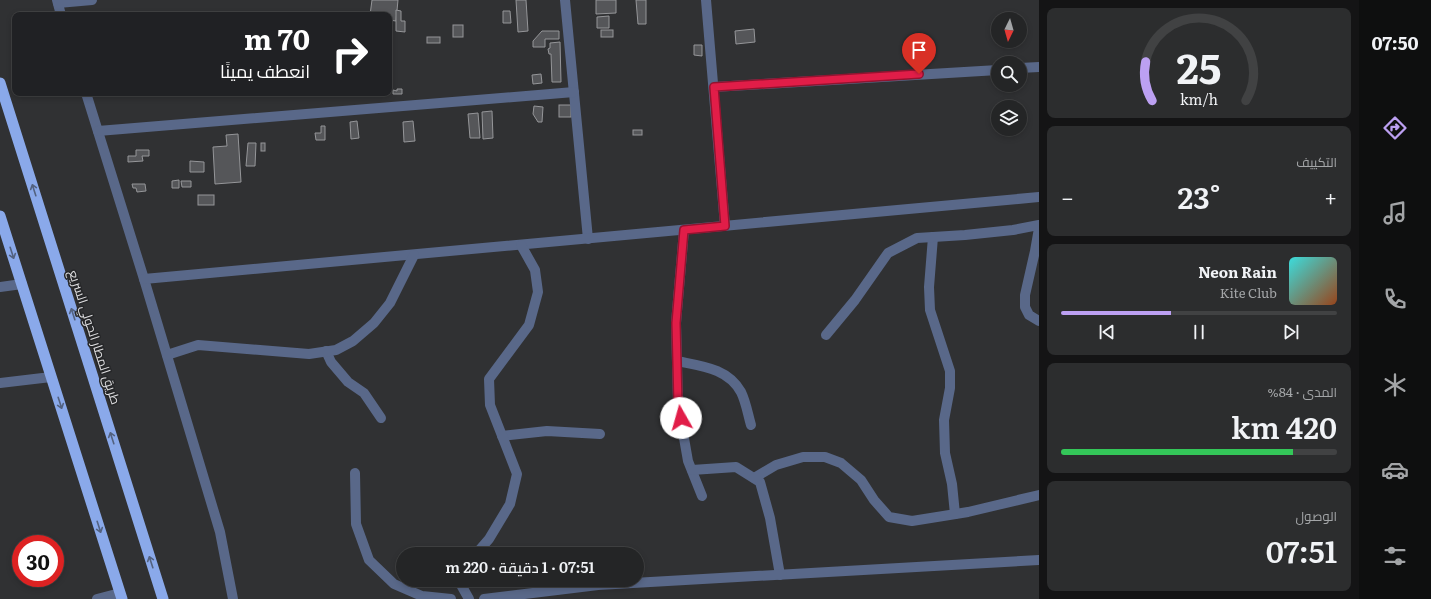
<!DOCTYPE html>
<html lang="ar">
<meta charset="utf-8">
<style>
:root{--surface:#242526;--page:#2c2d2e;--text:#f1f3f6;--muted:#a3a5a7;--line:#414243;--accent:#bca0f2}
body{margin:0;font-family:Literata,Cairo,serif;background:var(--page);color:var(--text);direction:rtl;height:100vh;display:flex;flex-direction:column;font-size:15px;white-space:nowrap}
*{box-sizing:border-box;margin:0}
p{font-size:13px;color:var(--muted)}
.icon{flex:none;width:22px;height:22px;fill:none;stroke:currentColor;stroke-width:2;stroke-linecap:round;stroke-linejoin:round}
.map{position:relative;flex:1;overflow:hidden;direction:ltr}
.details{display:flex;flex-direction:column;gap:8px;padding:8px;background:#141415;width:320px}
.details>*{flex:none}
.top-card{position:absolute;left:12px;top:12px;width:380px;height:84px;border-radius:8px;box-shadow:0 2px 6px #0003,0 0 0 1px var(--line);direction:rtl;background:#202124;color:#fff;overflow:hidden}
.needle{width:26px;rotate:185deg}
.fabs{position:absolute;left:991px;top:12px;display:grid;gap:8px}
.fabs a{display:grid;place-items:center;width:36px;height:36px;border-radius:50%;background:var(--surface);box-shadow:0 2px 6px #0003,0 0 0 1px var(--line);font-size:20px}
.speed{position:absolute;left:12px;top:535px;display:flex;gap:8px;font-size:20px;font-weight:700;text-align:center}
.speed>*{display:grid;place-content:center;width:52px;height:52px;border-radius:50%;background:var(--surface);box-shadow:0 2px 6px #0003,0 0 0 1px var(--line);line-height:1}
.speed .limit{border:6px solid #d22;background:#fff;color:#111}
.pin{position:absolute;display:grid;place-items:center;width:34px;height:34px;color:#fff;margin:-41px -17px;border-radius:50% 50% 50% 0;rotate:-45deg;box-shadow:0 0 4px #0007}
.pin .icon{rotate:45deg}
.me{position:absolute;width:44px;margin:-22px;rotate:353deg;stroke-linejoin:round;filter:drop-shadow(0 0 3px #0008)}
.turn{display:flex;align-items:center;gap:14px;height:84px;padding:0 16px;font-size:18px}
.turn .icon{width:52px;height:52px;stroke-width:2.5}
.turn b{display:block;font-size:28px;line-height:34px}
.big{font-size:30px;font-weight:600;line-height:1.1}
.details .widget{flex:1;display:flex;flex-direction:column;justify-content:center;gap:6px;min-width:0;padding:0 14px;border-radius:8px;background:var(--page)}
.details .dial{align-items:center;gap:0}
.dial svg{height:104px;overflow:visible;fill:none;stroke:var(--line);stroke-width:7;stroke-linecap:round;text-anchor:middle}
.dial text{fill:var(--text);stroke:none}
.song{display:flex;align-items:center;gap:12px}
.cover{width:48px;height:48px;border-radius:6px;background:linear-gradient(135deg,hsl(180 70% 55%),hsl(20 70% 35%))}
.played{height:4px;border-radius:2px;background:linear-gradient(90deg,var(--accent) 40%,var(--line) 40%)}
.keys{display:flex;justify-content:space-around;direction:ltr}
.heat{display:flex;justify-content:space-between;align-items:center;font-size:22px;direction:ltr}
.charge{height:6px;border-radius:3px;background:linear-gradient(90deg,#34c759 84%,var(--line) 0)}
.trip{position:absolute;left:396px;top:547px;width:248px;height:40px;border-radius:20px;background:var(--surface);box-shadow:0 2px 6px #0003,0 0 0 1px var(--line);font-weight:600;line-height:40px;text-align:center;direction:rtl}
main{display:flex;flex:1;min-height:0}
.dock{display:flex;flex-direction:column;width:72px;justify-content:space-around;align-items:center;background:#0e0f0f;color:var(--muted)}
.dock .icon{width:28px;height:28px}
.dock .current{color:var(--accent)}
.dock b{font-size:18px;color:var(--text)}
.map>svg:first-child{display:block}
.building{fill:#555659;stroke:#959699}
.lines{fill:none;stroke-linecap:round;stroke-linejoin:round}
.minor{stroke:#596889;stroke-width:10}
.trunk{stroke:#8aa9ea;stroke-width:11}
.oneway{stroke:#536280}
.route-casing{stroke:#92132f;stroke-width:10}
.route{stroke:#e11d48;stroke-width:7}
.labels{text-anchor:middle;stroke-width:3;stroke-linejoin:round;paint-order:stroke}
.street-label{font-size:13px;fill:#dedee0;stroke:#262729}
</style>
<main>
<nav class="dock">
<b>07:50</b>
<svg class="icon current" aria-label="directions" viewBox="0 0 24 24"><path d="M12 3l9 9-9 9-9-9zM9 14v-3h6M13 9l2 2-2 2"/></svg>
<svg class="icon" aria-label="music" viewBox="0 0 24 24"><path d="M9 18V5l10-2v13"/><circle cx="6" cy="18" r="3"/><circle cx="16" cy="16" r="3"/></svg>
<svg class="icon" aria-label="phone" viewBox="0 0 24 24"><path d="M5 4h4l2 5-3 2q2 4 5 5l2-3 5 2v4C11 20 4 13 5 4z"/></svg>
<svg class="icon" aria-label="climate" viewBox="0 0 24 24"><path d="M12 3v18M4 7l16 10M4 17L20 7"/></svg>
<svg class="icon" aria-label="car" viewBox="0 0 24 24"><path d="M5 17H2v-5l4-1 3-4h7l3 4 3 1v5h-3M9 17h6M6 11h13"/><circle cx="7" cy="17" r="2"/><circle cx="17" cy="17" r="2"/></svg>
<svg class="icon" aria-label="filters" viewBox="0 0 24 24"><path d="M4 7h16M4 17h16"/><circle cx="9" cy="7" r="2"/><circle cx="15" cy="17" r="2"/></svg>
</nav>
<section class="details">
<div class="widget dial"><svg viewBox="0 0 100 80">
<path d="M14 69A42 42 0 1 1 86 69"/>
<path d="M14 69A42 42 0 0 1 9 39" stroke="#bca0f2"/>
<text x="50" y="56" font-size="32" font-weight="700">25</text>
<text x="50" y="72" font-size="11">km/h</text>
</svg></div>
<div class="widget"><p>التكييف</p>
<div class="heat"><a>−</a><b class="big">23°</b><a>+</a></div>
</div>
<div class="widget">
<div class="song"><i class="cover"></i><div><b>Neon Rain</b><p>Kite Club</p></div></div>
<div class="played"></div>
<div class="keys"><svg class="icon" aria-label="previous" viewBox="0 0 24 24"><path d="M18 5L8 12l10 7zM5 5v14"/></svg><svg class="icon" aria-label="pause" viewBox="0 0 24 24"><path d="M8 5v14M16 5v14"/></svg><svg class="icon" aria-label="next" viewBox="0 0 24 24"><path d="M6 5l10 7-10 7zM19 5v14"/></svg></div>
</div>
<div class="widget"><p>المدى · 84%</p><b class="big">420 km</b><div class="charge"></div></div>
<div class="widget"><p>الوصول</p><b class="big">07:51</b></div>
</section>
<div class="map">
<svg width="1039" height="599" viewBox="0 0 1039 599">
<rect width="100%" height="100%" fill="#303133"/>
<g class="building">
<polygon points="372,0 398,0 396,21 389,20 389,15 370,15"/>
<polygon points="516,0 526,0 528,31 518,32"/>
<polygon points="596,0 616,0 616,13 596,14"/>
<polygon points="636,0 646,0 646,24 638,24"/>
<polygon points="396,10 401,11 401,21 405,21 405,32 396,31"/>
<polygon points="503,11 510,11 511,23 503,23"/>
<polygon points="609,16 609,28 597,28 597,17"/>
<rect x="453" y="25" width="10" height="12"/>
<polygon points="754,29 755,42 736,44 735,31"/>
<rect x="601" y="30" width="12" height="7"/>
<polygon points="542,31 559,31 559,39 545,39 545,47 533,47 533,41"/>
<rect x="427" y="37" width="13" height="6"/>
<polygon points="560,42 561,82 552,82 551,54 549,54 548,49 550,48 550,43"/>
<polygon points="694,45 702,45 702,56 694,55"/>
<polygon points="541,74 542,83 533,84 532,75"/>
<polygon points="397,89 402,89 402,94 393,94 393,90 397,91"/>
<rect x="559" y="105" width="12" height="12"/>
<polygon points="534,106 543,107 542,122 538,122 533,114"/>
<polygon points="492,111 493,138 483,139 482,112"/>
<polygon points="478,113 480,138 470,138 468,114"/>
<polygon points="357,121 359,138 351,139 350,122"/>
<polygon points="413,121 415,141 404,142 403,122"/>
<polygon points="321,126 325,126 325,140 316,140 315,133 321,133"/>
<rect x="633" y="130" width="9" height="5"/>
<polygon points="238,134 241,182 215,184 213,147 227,146 226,135"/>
<polygon points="248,143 256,143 255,166 246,166"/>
<rect x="261" y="143" width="4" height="8"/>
<polygon points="136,150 149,150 149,156 142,156 143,161 128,162 128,156 136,156"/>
<polygon points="190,161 204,162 204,172 190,172"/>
<polygon points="179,180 179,188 172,188 172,181"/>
<polygon points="181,181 191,181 191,187 182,187"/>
<polygon points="132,184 145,184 146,191 137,192 136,188 133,188"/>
<rect x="198" y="195" width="16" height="10"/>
</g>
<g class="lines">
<g class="minor">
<polyline points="57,0 61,15"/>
<polyline points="565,0 588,239"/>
<polyline points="706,0 725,226"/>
<polyline points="58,3 92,0"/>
<polyline points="1020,68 1039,67"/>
<polyline points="714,87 998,70"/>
<polyline points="86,93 144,279 220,532 233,599"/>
<polyline points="98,131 574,92"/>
<polyline points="1039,228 1035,251 1025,295 1025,307 1029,315 1039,321"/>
<polyline points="684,230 676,323 678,404 688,461 702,496"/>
<polyline points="933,237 929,287 930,310 950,371 950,388 944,420 945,453 952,484 955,514"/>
<polyline points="144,279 1039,197"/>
<polyline points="0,287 22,284"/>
<polyline points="826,335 855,300 888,253 917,238 965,235 1013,230 1039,225"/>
<polyline points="326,351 331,362 348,382 364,393 381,418"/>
<polyline points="167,355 198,345 309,354 336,350 353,341 374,323 390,303 414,255"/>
<path d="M677 361C701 366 728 368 741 392 746 402 748 415 751 425"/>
<polyline points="0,383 51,377"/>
<polyline points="502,436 547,431 600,434"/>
<polyline points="692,470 736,467 760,482 770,518 780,575"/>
<polyline points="355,473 356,524 369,560 394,584 422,596 451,599"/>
<polyline points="754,478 776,465 803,457 825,457 841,463 861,480 874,500 889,517 912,521 968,512 1039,495"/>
<polyline points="476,554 489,539 510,504 517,474 490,405 489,379 529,325 538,292 535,270 521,245"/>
<polyline points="461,580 460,583 469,599"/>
<polyline points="97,599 120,593"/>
<polyline points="484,599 598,585 1039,560"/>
</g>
<g class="trunk">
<polyline points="0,83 163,599"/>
<polyline points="0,216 122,599"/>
</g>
</g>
<defs><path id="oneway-shaft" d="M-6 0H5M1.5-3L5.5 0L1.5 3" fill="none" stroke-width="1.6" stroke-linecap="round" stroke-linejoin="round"/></defs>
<g class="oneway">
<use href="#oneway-shaft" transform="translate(34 190) rotate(-108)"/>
<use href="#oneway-shaft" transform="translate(12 253) rotate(72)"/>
<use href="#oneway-shaft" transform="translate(73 314) rotate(-108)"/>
<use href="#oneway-shaft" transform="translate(60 403) rotate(72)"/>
<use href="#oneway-shaft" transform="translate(112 438) rotate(-108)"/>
<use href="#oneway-shaft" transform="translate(99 527) rotate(72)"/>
<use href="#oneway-shaft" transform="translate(151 562) rotate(-108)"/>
</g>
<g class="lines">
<defs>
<polyline id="route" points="681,418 678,404 676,323 684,230 725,226 714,87 919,74"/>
</defs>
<use href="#route" class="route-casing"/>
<use href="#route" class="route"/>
</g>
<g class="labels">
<g class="street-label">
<text transform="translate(95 337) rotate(72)" y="5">طريق المطار الحولي السريع</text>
</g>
</g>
</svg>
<div class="fabs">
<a><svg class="needle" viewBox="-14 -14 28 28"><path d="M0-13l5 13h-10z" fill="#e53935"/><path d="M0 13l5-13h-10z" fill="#a3a5a7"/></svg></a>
<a><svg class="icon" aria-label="search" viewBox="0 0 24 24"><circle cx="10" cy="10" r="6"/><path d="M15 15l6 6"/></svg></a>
<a><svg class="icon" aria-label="layers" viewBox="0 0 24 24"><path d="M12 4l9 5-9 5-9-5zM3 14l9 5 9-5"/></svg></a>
</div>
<div class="speed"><div class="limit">30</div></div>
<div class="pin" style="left:919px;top:74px;background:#d93025"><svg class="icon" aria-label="arrive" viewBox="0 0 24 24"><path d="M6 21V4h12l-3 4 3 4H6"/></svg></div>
<svg class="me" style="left:681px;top:418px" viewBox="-20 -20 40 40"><circle r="19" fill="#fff"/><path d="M0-13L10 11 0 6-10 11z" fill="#e11d48"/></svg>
<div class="trip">07:51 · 1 دقيقة · 220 m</div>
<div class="top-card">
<div class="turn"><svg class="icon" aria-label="right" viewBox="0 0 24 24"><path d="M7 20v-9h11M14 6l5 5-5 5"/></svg><div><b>70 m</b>انعطف يمينًا</div></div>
</div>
</div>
</main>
